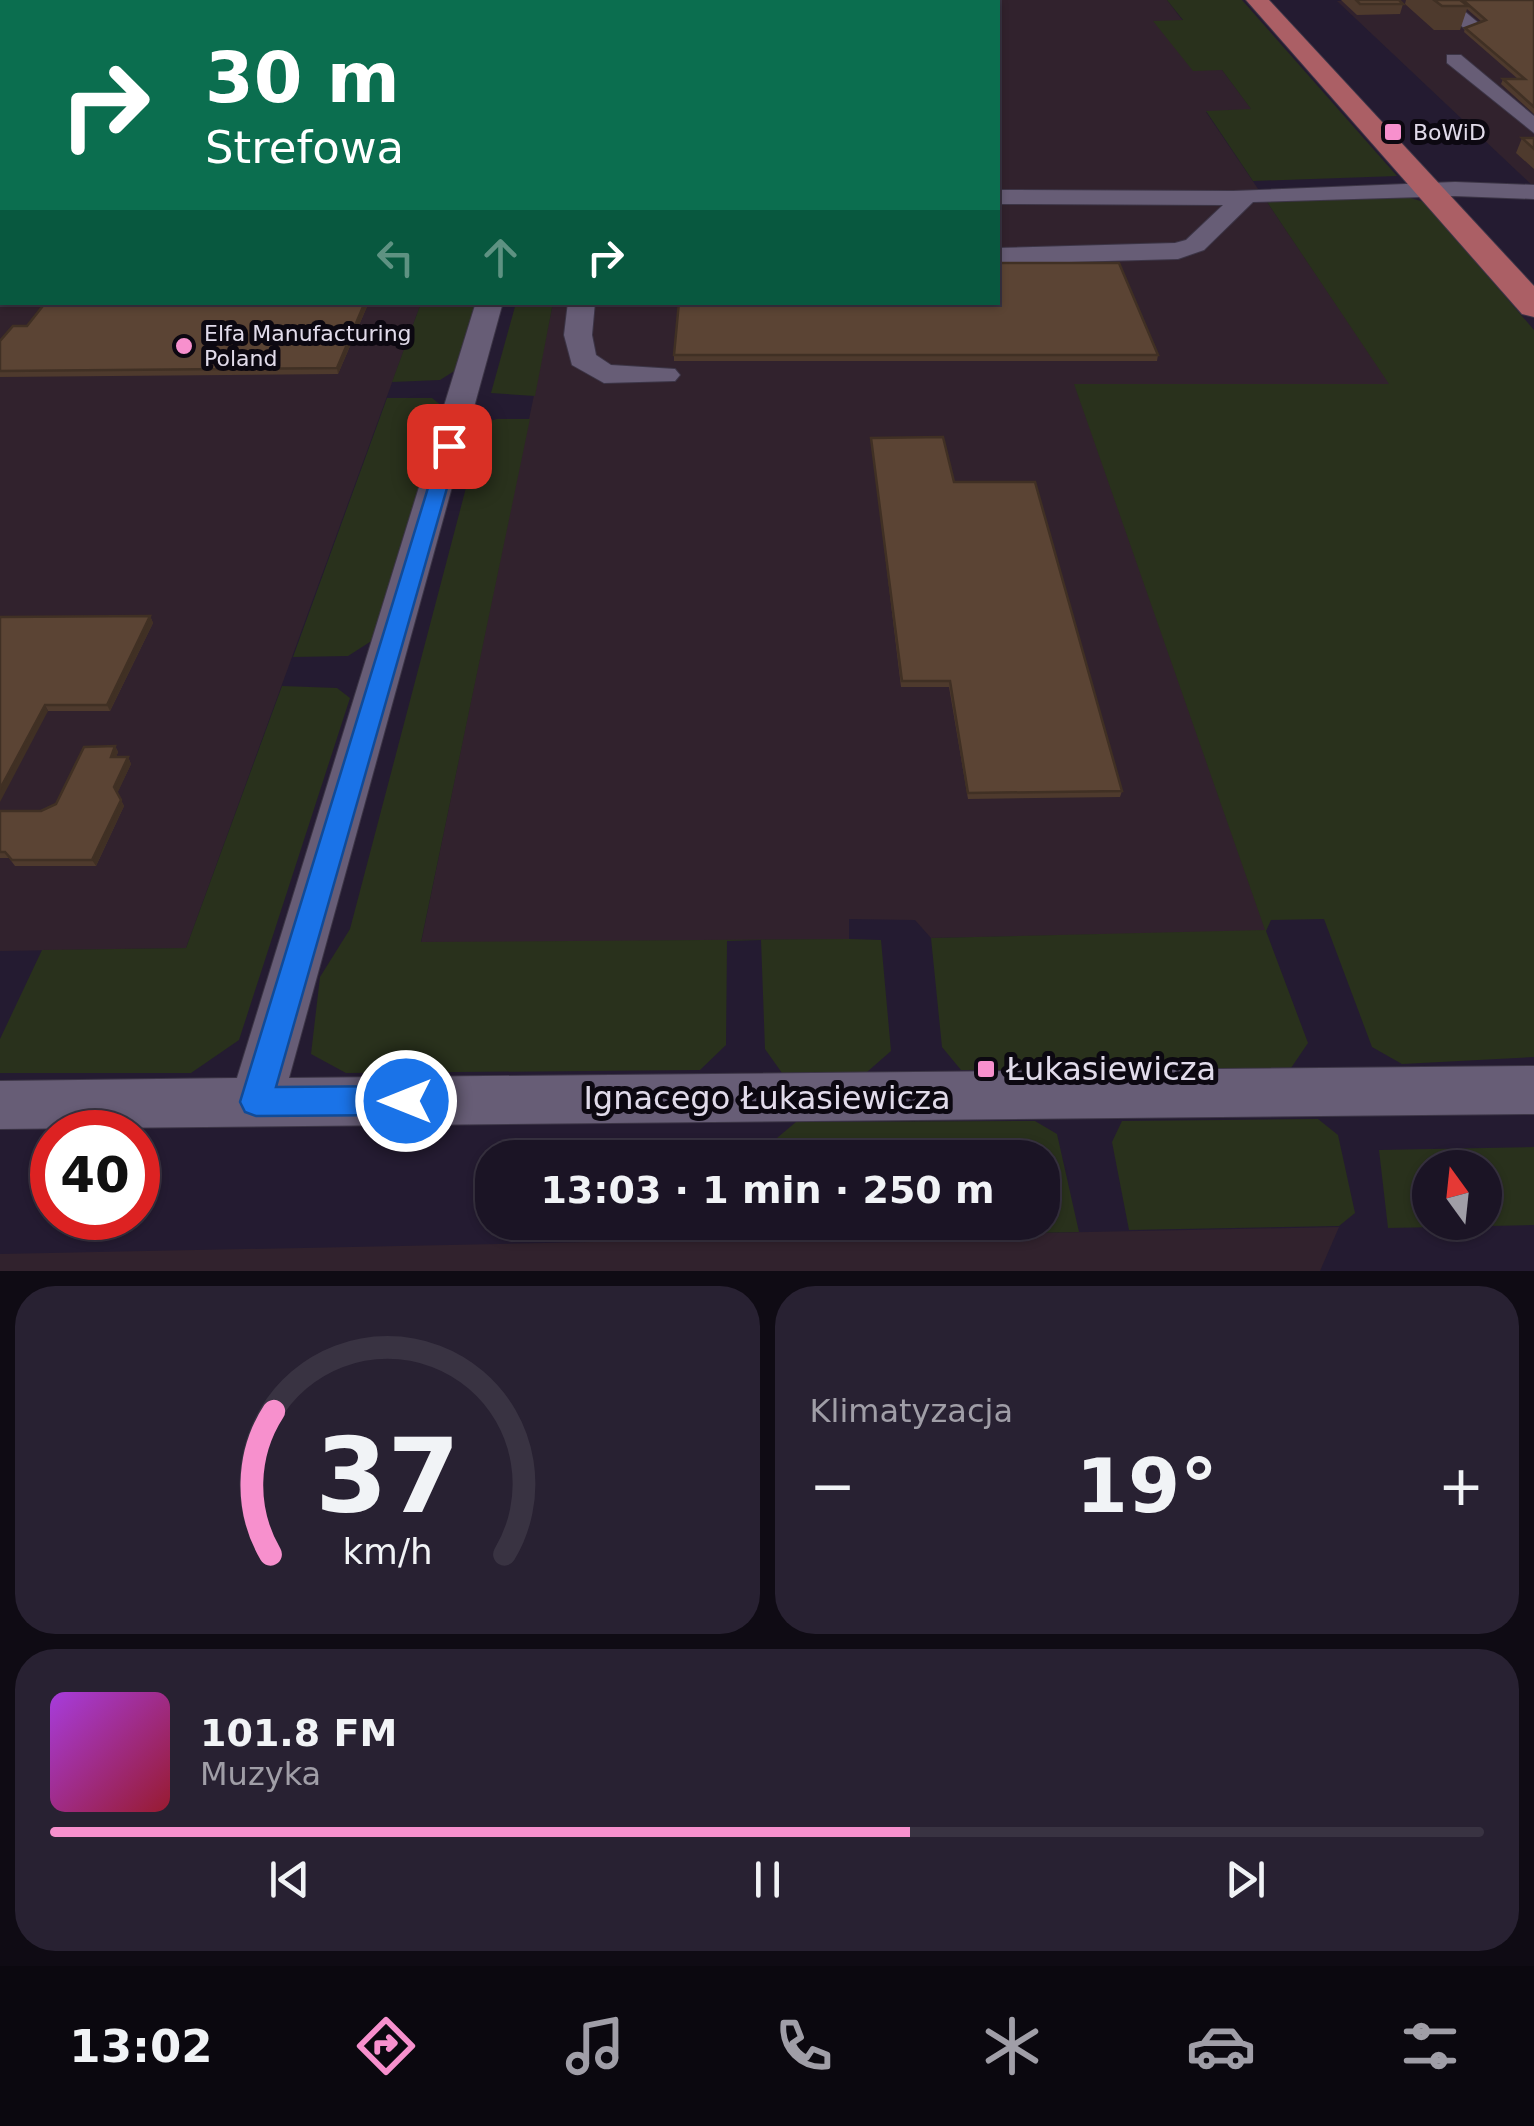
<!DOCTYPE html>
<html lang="pl">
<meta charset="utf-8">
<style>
:root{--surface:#1b1425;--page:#282132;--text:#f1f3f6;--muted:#a09ea7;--line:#393342;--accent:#f790cd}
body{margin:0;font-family:"DejaVu Sans",sans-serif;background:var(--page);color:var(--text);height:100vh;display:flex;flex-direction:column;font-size:38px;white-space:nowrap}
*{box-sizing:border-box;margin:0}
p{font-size:32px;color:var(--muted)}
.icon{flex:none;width:55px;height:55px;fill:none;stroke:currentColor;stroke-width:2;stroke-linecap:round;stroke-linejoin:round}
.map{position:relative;height:1271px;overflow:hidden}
.sheet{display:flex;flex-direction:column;gap:15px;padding:15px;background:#0f0b14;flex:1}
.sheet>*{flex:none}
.top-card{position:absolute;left:0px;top:0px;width:1000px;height:305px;box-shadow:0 2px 8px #0004,0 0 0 2px var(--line);background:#0b6e4f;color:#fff;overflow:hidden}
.needle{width:65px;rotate:345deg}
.fabs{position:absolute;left:1412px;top:1150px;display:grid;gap:20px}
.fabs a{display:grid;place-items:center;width:90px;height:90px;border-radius:50%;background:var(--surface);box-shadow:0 2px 8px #0004,0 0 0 2px var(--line);font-size:50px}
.speed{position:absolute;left:30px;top:1110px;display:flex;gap:20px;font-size:50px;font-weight:700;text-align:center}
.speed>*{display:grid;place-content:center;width:130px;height:130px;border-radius:50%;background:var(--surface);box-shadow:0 2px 8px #0004,0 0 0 2px var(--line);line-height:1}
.speed .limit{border:15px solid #d22;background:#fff;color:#111}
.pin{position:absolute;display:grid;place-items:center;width:85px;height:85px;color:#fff;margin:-42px;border-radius:20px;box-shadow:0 5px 15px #0006}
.me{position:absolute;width:110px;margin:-55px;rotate:270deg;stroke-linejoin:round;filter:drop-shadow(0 0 8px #0008)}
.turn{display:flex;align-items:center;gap:35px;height:210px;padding:0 40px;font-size:45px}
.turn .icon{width:130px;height:130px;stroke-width:2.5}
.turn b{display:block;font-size:70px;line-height:85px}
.lanes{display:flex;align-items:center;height:95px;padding:0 40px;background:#0003;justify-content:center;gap:50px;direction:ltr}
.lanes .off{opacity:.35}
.big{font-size:75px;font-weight:600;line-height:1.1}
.sheet .card{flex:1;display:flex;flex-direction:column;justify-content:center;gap:15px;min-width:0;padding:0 35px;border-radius:40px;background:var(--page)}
.sheet .dial{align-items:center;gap:0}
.dial svg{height:260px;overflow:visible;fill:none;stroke:var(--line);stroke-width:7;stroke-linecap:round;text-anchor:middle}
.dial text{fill:var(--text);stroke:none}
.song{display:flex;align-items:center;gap:30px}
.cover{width:120px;height:120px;border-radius:15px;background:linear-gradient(135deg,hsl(280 70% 55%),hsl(350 70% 35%))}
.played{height:10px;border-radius:5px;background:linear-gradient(90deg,var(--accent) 60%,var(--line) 60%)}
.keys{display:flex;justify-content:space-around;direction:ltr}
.heat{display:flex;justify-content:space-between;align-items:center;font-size:55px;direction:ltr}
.sheet .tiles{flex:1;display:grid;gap:15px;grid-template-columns:1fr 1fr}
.card:last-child{grid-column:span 2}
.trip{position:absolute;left:475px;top:1140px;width:585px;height:100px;border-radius:40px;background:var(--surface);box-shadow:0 2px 8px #0004,0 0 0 2px var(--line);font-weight:600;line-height:100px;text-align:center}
.tabs{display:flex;height:160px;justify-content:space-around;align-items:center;background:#0b080f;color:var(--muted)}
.tabs .icon{width:70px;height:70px}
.tabs .current{color:var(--accent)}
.tabs b{font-size:45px;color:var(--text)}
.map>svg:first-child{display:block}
.industrial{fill:#31222d}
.green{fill:#29311c;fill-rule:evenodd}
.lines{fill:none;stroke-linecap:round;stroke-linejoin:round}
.minor-casing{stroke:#3c3546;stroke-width:2}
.major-casing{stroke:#3c3546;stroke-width:2}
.minor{fill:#675d76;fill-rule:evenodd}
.major{fill:#ab5f65;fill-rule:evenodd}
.wall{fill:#4e3a2d}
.shaded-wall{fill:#403024}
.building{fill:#5b4434;stroke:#403024;stroke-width:2.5}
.route{fill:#1a73e8;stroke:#114b97;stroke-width:2.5}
.poi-dot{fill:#f790cd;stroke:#0c0811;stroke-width:4}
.labels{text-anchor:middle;stroke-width:10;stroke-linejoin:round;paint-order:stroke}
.far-poi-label{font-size:22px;fill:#e1dbea;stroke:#0c0811;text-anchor:start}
.near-poi-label{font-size:32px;fill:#e1dbea;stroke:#0c0811;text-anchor:start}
.near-street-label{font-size:32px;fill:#e1dbea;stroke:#0c0811}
</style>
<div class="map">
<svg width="1534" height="1271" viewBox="0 0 1534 1271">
<rect width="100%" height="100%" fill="#241b31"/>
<g class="industrial">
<polygon points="4,0 532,0 2,2 0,217 0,3"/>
<polygon points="620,0 1167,0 1183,21 1154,22 1222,70 1252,110 1206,112 1390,384 1075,384 1266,931 931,938 915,920 849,919 849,939 421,943 553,303 998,302 998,2"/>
<polygon points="1534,0 1534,187 1337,1 1350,0"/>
<polygon points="0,264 2,302 421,303 186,948 0,951"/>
<polygon points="1339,1227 1320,1271 0,1271 0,1254"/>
</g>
<g class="green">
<polygon points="1167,0 1242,0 1397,176 1253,181 1206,111 1251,109 1222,70 1193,71 1153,21 1183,20"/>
<polygon points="1404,196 1424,202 1534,330 1534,1057 1402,1064 1372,1047 1324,919 1271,920 1266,931 1308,1043 1291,1068 961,1070 942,1047 931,938 1265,930 1074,384 1389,384 1267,202"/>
<polygon points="421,303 479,303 459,368 440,380 392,382"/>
<polygon points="516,303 553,303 535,396 491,393"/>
<polygon points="387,398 432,398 443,407 373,640 348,656 293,657"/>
<polygon points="497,419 530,419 421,942 849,939 881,940 891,1051 867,1072 782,1073 765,1049 761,940 727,941 726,1045 700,1070 346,1073 311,1054 320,977 350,929 483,423"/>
<polygon points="282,686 337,688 350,698 239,1040 191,1073 0,1073 0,1039 42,950 186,948"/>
<polygon points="1318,1119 1338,1135 1355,1213 1339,1226 1129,1230 1112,1142 1122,1121"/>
<polygon points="1035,1121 1057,1134 1079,1232 768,1238 769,1223 1042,1222 1042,1158 770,1157 771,1143 796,1122"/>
<path d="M1534 1147V1225L1388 1228 1379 1150ZM1430 1168H1485V1222H1430Z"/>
</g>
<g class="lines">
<defs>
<g id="minor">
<rect x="698" y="0" width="18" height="2"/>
<rect x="856" y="0" width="18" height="2"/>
<polygon points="1431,0 1451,0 1481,25 1465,29"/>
<polygon points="1447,55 1461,55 1534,116 1534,133 1447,63"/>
<polygon points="1455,182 1534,185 1534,199 1455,196 1253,202 1204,250 1178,259 998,264 998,248 1175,243 1186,240 1223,205 998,204 998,190 1233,191"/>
<polygon points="476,302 503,302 289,1078 1534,1066 1534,1114 0,1129 0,1081 237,1078"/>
<polygon points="568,302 595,302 592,335 596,355 611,365 675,369 680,375 675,381 604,383 572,365 564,335"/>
</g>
<polygon id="major" points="1246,0 1269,0 1534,286 1534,317 1522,314"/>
</defs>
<use href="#minor" class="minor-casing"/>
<use href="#major" class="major-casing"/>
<use href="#minor" class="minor"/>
<use href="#major" class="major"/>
</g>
<g class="wall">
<polygon points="1341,0 1399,0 1403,4 1400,14 1357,15"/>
<polygon points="1406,0 1460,0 1462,2 1463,0 1534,0 1534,114 1501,84 1503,79 1518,79 1464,32 1465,28 1482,22 1467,9 1460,30 1434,30 1405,4"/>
<polygon points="1522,138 1534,138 1534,169 1516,153"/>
<polygon points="46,302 369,302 338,374 0,377 0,341 27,326"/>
<polygon points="674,355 1158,355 1157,361 674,361"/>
<polygon points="871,438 954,482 1122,791 1120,797 968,799 949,687 901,687"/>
<polygon points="150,616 153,623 110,711 48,711 0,617"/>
<polygon points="115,746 118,752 116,757 128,757 131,764 117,793 124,806 96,866 15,866 9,858 0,858 0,811 41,811 56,804"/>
</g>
<g class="shaded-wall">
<polygon points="365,302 369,302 338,374 337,368"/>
<polygon points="150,616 153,623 110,711 107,705"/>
<polygon points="45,705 48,711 0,802 0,789"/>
<polygon points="115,746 118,752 114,763 111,757"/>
<polygon points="128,757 131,764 117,794 114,787"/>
<polygon points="121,800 124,806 96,866 92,860"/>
</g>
<g class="building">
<polygon points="303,0 331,0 329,2 301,2"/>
<polygon points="632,0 676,0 676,2 631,2"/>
<polygon points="1356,0 1399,0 1403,4 1360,4"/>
<polygon points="1434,0 1460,0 1468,6 1442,6"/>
<polygon points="1463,0 1534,0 1534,107 1503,79 1525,79 1465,28 1486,20"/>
<polygon points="2,100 2,161 0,161 0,102"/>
<polygon points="1522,138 1534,138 1534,149"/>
<polygon points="998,263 1119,263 1158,355 674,355 679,302 998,302"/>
<polygon points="46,302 365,302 337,368 0,371 0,341 13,326 27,326"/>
<polygon points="943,437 954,482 1035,482 1122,791 968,793 950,681 902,681 871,438"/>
<polygon points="150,616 107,705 45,705 0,789 0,617"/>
<polygon points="115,746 111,757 128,757 114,787 121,800 92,860 12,860 5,852 0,852 0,811 41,811 56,804 84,747"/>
</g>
<polygon class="route" points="442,442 459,446 276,1087 406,1086 417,1090 422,1101 417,1111 406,1115 256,1116 245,1112 240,1102"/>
<g class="poi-dot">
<rect x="1383" y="122" width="20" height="20" rx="5"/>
<circle cx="184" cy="346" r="10"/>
<rect x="976" y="1059" width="20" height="20" rx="5"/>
</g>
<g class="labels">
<g class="far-poi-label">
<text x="1413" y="140">BoWiD</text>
<text x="204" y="341">Elfa Manufacturing<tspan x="204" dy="25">Poland</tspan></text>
</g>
<g class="near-poi-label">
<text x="1006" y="1080">Łukasiewicza</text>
</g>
<g class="near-street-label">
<text x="767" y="1109">Ignacego Łukasiewicza</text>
</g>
</g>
</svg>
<div class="fabs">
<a><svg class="needle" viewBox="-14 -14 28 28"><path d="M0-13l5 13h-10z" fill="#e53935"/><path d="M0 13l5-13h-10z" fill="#a09ea7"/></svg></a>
</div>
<div class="speed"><div class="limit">40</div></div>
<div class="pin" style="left:449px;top:446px;background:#d93025"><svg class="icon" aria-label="arrive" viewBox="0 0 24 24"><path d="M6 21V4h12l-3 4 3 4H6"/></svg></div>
<svg class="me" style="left:406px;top:1101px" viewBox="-20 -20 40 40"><circle r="17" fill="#1a73e8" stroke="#fff" stroke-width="3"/><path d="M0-11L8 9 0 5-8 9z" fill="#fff"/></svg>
<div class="trip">13:03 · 1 min · 250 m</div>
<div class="top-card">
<div class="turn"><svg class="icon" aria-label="right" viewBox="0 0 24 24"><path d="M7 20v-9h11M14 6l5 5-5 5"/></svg><div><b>30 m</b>Strefowa</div></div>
<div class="lanes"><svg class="icon off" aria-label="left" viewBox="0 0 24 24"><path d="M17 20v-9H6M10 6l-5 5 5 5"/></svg><svg class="icon off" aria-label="ahead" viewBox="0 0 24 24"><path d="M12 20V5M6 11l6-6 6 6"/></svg><svg class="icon" aria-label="right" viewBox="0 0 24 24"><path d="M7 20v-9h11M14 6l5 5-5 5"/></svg></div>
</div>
</div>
<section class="sheet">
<div class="tiles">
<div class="card dial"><svg viewBox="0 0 100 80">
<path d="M14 69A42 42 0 1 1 86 69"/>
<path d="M14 69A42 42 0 0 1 15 25" stroke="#f790cd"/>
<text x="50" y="56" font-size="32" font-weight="700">37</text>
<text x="50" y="72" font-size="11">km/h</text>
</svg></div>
<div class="card"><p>Klimatyzacja</p>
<div class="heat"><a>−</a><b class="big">19°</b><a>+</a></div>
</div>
<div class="card">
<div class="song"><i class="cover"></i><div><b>101.8 FM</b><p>Muzyka</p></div></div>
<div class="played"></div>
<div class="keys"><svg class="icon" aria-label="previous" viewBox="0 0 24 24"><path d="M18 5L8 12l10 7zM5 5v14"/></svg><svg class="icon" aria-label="pause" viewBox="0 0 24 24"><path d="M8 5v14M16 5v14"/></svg><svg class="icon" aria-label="next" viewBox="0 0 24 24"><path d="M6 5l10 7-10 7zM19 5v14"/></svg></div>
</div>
</div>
</section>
<nav class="tabs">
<b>13:02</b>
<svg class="icon current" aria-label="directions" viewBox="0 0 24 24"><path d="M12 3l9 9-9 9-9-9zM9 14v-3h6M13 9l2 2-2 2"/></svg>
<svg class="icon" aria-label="music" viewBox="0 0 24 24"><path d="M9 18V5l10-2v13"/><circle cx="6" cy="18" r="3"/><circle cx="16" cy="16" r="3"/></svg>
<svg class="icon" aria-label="phone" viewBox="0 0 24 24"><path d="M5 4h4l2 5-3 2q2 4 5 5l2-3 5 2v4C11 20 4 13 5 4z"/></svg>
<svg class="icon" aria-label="climate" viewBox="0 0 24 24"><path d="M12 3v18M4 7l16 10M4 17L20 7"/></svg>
<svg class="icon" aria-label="car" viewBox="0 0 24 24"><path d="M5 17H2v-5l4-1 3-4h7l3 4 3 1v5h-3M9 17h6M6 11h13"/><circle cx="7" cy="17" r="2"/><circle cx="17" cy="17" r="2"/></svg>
<svg class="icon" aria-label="filters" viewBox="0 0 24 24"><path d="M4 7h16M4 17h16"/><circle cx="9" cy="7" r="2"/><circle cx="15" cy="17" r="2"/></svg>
</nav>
